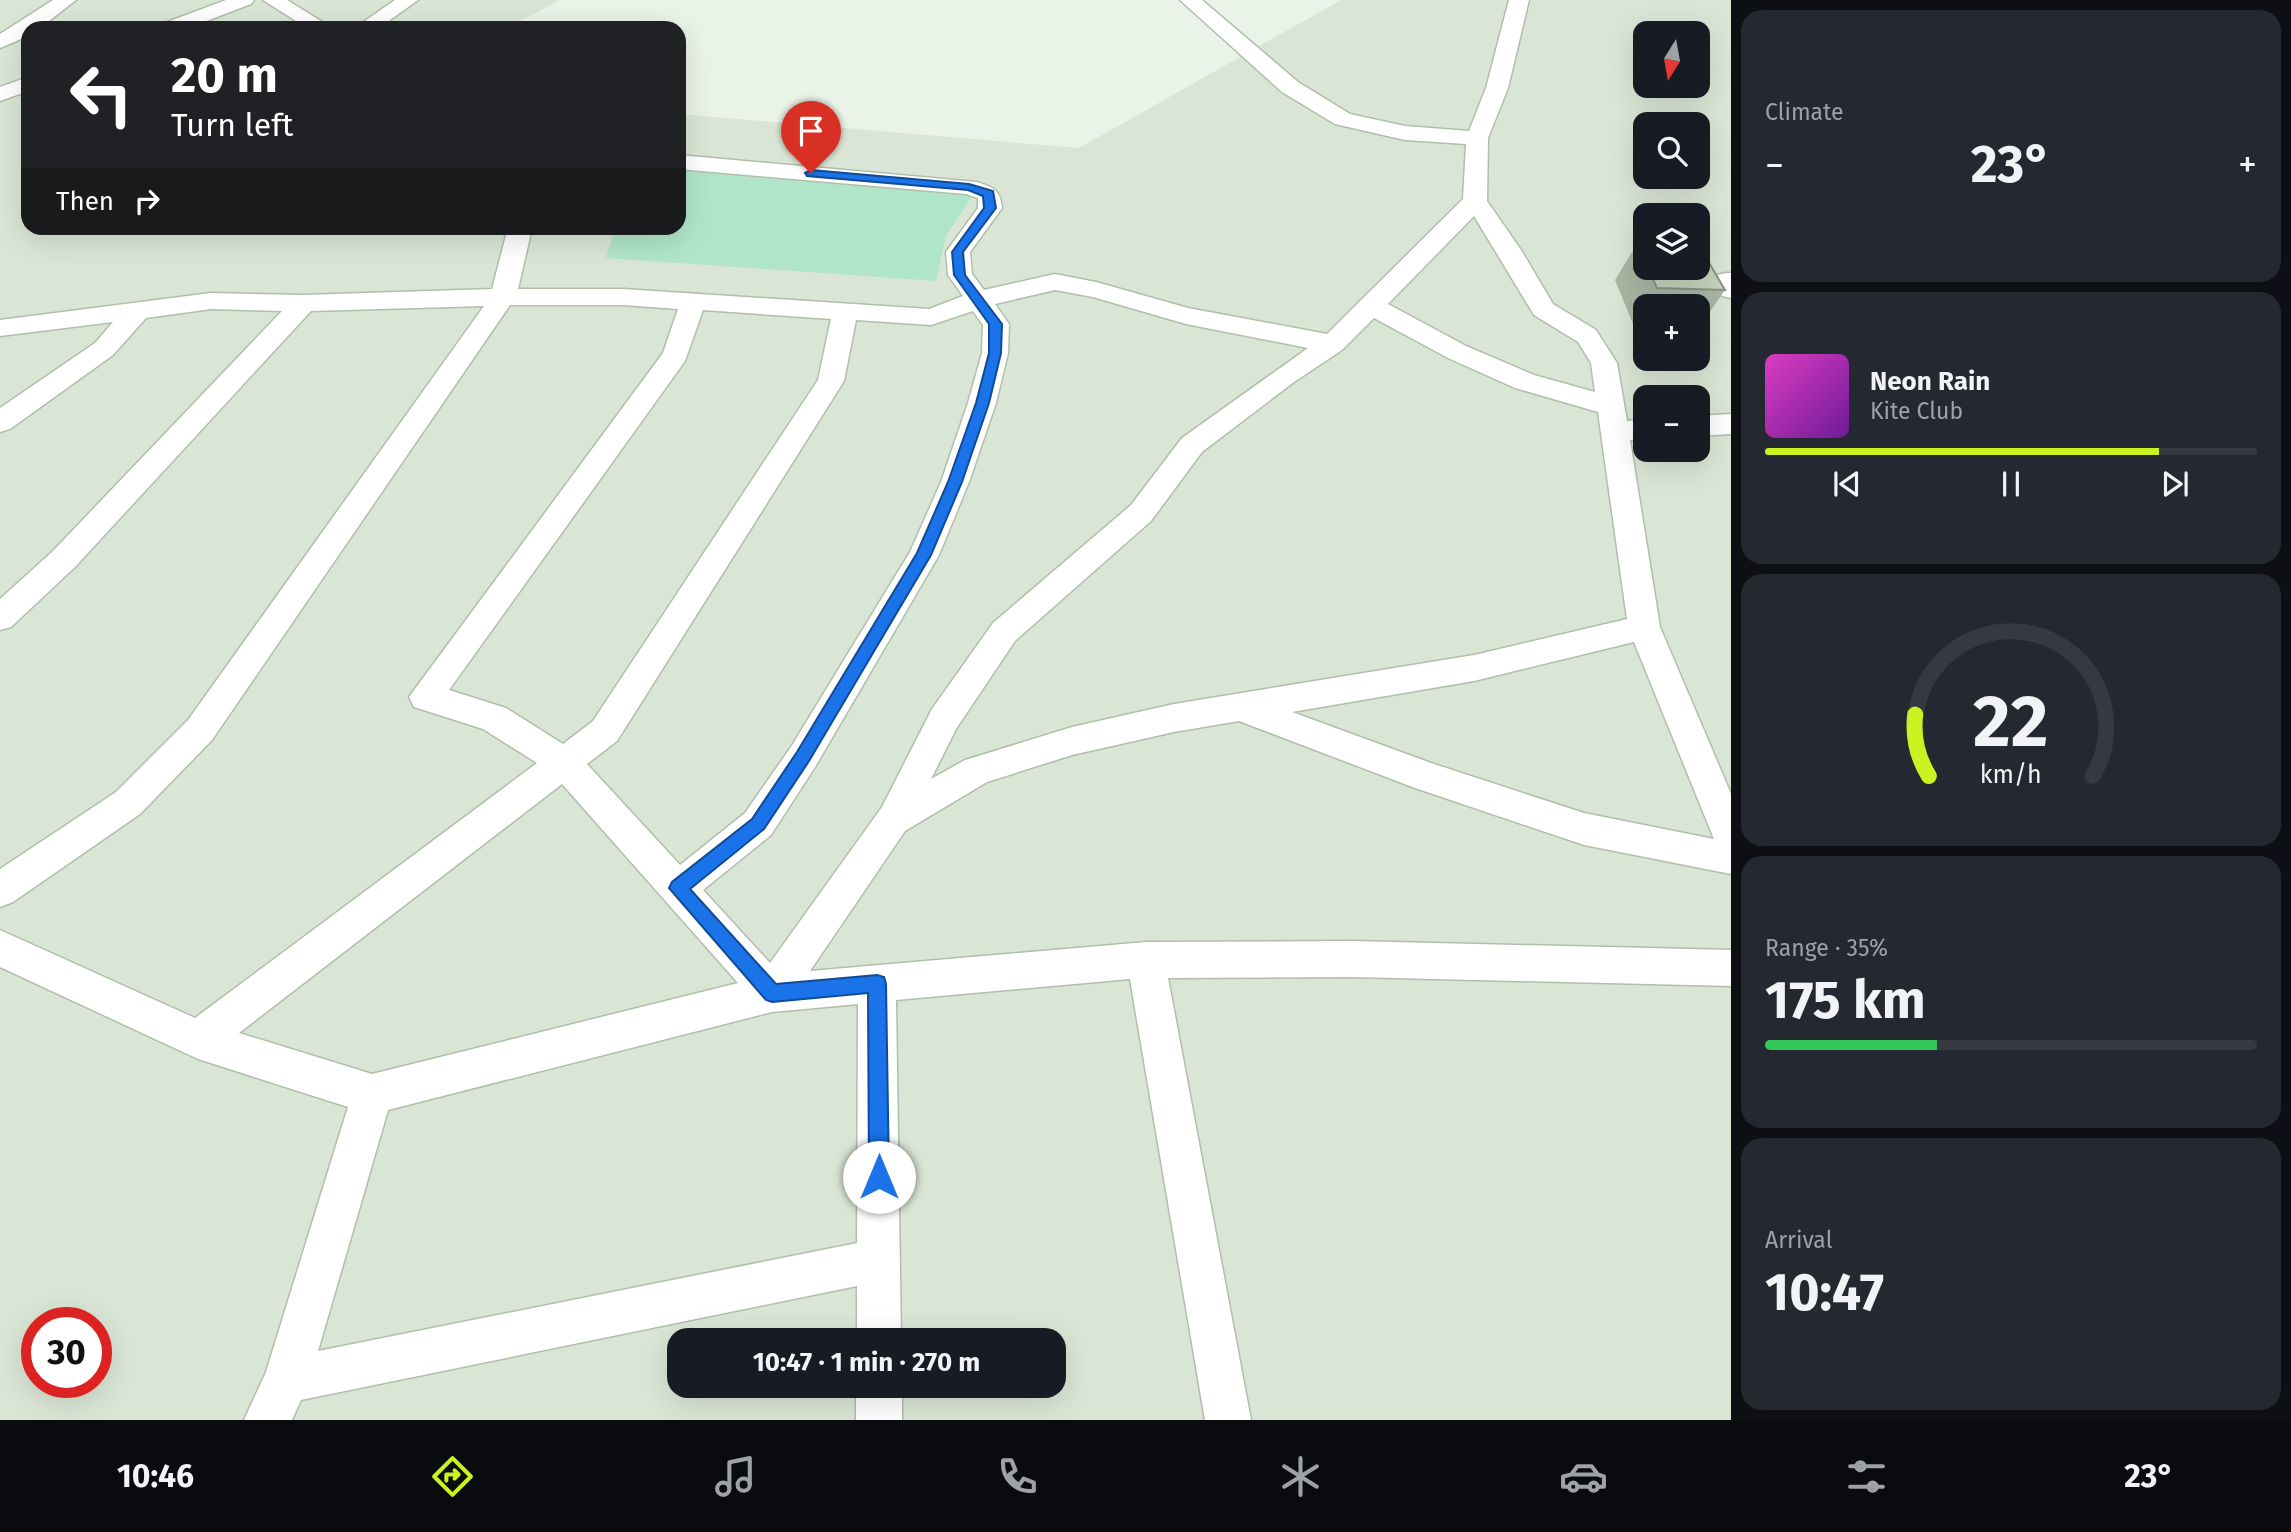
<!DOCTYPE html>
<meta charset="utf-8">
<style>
:root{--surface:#171b24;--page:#242831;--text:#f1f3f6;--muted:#9ea1a6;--line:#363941;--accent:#caf120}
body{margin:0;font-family:"Fira Sans",sans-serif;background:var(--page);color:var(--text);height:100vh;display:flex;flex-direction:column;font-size:26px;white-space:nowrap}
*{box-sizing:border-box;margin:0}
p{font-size:23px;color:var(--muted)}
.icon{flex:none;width:38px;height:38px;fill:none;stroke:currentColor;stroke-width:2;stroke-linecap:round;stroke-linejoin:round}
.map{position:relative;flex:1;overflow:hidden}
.panel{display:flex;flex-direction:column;gap:10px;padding:10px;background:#0d0f14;width:560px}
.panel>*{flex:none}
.top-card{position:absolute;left:21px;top:21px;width:665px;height:214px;border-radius:21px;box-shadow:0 7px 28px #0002;background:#202124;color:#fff;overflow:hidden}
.needle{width:46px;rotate:191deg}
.buttons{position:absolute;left:1633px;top:21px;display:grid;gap:14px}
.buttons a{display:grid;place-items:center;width:77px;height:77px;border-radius:14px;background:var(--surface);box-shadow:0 7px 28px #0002;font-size:35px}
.speed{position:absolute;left:21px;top:1307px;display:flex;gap:14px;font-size:35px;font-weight:700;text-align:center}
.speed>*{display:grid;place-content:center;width:91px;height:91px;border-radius:50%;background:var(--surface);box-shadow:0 7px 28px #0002;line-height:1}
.speed .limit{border:10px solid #d22;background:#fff;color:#111}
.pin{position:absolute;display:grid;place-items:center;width:60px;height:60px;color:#fff;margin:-72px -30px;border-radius:50% 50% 50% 0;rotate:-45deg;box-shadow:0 0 7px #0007}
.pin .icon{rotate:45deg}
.me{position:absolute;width:77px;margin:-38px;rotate:0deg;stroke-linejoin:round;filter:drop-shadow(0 0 5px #0008)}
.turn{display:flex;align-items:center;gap:24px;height:147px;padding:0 35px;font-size:32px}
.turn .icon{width:91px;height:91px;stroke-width:2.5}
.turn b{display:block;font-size:49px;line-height:60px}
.then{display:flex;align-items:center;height:66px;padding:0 35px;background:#0003;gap:14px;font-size:26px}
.big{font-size:52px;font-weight:700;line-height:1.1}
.panel .tile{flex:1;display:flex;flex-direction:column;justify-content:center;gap:10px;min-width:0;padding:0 24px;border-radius:21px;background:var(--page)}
.panel .dial{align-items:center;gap:0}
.dial svg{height:182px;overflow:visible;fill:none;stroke:var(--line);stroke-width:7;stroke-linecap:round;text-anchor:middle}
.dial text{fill:var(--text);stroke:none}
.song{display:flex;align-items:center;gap:21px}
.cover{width:84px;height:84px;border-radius:10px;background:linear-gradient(135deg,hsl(310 70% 55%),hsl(280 70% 35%))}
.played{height:7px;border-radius:4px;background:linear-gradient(90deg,var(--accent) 80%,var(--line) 80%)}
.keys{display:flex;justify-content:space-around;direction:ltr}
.heat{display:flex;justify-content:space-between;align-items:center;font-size:38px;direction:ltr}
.charge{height:10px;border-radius:5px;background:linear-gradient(90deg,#34c759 35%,var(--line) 0)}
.trip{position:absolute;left:667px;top:1328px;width:399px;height:70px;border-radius:21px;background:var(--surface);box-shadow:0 7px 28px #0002;font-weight:700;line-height:70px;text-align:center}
.dock{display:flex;height:112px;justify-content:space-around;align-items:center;background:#090b0e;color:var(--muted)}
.dock .icon{width:49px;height:49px}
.dock .current{color:var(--accent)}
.dock b{font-size:32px;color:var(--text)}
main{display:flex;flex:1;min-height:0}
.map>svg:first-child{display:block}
.residential{fill:#dae6d5;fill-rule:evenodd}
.green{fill:#b1e5ca}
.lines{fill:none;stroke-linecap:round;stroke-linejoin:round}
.street-casing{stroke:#b0beaa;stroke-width:3}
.street{fill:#fff;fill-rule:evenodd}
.wall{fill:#a9b6a3}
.building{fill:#c5d4bd;stroke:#8a9484;stroke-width:2}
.route{fill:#1a73e8;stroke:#114b97;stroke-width:2}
</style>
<main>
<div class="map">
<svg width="1731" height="1420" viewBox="0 0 1731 1420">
<rect width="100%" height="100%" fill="#eaf3e7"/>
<path class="residential" d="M0 0H560L511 26 513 28H28V228H679V114L1079 148 1341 0H1731V1420H0ZM1645 33H1698V86H1645ZM1645 124H1698V177H1645ZM1645 215H1698V268H1645ZM1645 306H1698V359H1645ZM1645 397H1698V450H1645ZM37 1323H96V1382H37ZM679 1340H1054V1386H679Z"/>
<polygon class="green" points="679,167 964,188 973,195 946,236 936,281 606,258 615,228 679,228"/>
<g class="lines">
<defs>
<g id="street">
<polygon points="53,0 76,0 40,28 28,28 28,36 0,48 0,34"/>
<polygon points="226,0 254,0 251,4 188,28 159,28 162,24"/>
<polygon points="263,0 287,0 332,28 307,28"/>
<polygon points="395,0 418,0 379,28 355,28"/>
<path d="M1180 0H1202L1298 82 1350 114 1405 126 1469 131 1486 88 1509 0H1529L1508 88 1488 138 1487 201 1521 250 1553 304 1596 330 1617 363 1627 421 1645 419V439L1630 440 1660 627 1731 794V874L1584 845 1415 788 1239 721 1174 732 1072 755 987 782 905 831 810 971 1146 942 1352 941 1731 950V986L1352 977 1168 978 1251 1420H1205L1130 979 896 1000 901 1340H857V1286L301 1400 292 1420H244L266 1372 348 1107 198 1059 0 967V930L195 1018 537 763 483 729 414 707 409 697 663 353 678 309 623 305H510L212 740 140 814 13 902 0 907V869L116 792 188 720 484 306 311 311 75 567 11 627 0 630V599L53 551 282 311 211 309 146 318 113 355 10 429 0 432V408L95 343 113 322 0 336V320L211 293 304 295 492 289 508 228H532L518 289H623L929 309 963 296 948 275 946 252 978 208V198L966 194 679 169V155L977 182C994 188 1000 189 1002 208L970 252 972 274 984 290 1055 274 1096 282 1188 308 1327 334 1463 199 1466 144 1405 140 1335 124 1282 92ZM1474 216 1534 315 1578 342 1591 363 1595 392 1534 375 1466 346 1388 304ZM1055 290 1093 297 1186 324 1308 348 1182 438 1131 505 993 623 932 709 882 807 770 963 703 890 771 835 815 767 939 555 969 482 996 403 1008 353 1009 324 995 304ZM703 310 831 319 818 380 593 721 563 744 506 708 449 690 685 361ZM973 311 983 325 982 353 968 403 941 482 910 552 791 747 745 813 680 865 587 764 617 741 844 381 856 320 931 325ZM1374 318 1448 358 1515 388 1598 412 1627 619 1474 655 1174 704 1072 727 965 760 931 779 956 729 1015 641 1151 521 1202 452 1294 382 1342 350ZM1634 642 1714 839 1584 813 1431 763 1292 712 1474 681ZM562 784 738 983 372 1074 239 1033ZM858 1004 857 1243 318 1351 388 1110 772 1012Z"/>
<polygon points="28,77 28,91 0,101 0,87"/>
<polygon points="1726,273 1731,273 1731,298 1722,296 1713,281 1717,275"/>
<polygon points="1731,414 1731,434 1698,436 1698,416"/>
<rect x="856" y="1386" width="46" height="34"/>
</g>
</defs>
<use href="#street" class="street-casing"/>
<use href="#street" class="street"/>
</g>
<polygon class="wall" points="1637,244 1645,244 1645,268 1698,268 1725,290 1700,326 1698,326 1698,306 1645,306 1645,324 1633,324 1615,280"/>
<g class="building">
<polygon points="1637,244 1645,244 1645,262"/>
<polygon points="1698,244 1725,290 1657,288 1648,268 1698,268"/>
</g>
<polygon class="route" points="811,170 969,184 993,191 996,208 963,252 965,275 1002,324 1001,353 989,403 962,482 931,555 809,761 764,829 690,889 776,984 877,975 884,977 886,984 889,1177 886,1184 879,1187 872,1184 869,1177 868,993 772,1002 766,1000 669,888 672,882 752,819 797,752 917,553 948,482 976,403 989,353 989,324 954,275 952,252 984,208 983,196 968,190 807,176 805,173"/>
</svg>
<div class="buttons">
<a><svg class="needle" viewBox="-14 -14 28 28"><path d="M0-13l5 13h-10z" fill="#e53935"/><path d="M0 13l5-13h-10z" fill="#9ea1a6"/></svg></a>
<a><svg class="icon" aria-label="search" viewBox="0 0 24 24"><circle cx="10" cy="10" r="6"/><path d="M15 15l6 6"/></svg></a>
<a><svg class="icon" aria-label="layers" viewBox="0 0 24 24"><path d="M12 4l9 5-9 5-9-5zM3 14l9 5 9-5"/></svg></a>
<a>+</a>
<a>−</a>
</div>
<div class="speed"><div class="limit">30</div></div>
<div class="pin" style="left:811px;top:173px;background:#d93025"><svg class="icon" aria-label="arrive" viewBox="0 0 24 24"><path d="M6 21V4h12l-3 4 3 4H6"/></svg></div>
<svg class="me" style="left:879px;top:1177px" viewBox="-20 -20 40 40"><circle r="19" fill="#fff"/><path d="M0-13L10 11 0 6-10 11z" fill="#1a73e8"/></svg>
<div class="trip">10:47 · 1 min · 270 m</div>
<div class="top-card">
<div class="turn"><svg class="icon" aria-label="left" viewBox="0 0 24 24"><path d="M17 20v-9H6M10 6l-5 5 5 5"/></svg><div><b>20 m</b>Turn left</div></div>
<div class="then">Then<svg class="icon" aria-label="right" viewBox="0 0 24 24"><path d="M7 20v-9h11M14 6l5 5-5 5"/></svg></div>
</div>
</div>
<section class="panel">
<div class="tile"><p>Climate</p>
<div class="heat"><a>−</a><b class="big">23°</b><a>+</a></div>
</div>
<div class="tile">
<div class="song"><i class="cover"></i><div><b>Neon Rain</b><p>Kite Club</p></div></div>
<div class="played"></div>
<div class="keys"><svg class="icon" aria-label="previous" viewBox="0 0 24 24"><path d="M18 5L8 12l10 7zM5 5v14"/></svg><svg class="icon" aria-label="pause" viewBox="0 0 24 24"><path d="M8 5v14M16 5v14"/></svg><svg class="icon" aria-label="next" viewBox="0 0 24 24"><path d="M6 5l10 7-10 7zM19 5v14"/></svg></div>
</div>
<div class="tile dial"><svg viewBox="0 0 100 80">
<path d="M14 69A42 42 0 1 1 86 69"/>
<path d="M14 69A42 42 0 0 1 8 42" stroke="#caf120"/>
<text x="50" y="56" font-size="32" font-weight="700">22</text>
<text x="50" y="72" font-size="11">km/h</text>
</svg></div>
<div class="tile"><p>Range · 35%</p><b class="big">175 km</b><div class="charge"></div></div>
<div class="tile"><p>Arrival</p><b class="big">10:47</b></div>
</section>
</main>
<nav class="dock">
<b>10:46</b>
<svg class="icon current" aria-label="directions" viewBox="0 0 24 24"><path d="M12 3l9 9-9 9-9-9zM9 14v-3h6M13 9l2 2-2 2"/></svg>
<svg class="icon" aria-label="music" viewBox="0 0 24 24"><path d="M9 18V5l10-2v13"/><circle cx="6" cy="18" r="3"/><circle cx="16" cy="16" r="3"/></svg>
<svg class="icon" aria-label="phone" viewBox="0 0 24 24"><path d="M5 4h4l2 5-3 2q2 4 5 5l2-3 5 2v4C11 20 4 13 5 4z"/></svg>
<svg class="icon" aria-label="climate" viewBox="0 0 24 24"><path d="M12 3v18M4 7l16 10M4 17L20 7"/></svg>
<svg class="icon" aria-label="car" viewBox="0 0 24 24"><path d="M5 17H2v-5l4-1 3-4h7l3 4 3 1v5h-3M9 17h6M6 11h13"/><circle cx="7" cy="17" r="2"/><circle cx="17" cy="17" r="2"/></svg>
<svg class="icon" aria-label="filters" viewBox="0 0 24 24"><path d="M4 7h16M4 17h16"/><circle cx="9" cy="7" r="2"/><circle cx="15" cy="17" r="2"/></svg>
<b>23°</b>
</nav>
